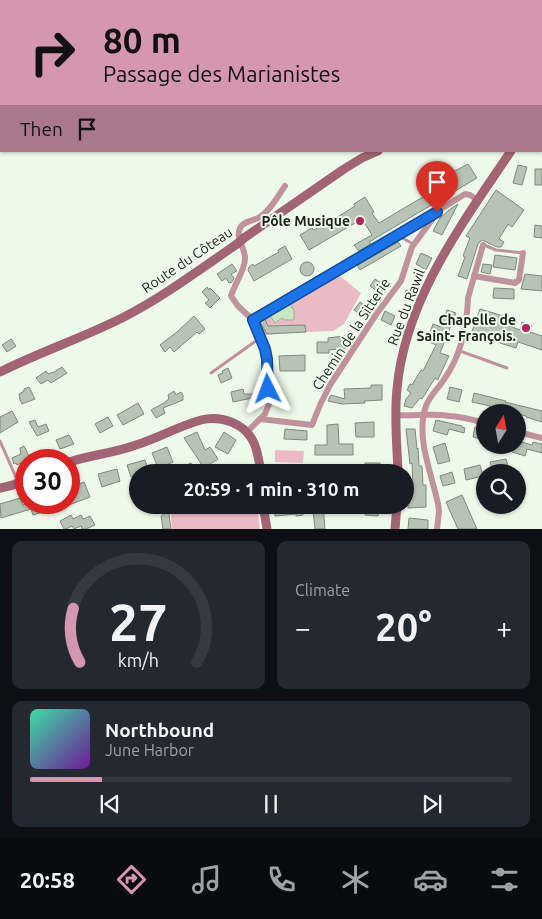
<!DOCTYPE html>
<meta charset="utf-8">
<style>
:root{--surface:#171b24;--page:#242831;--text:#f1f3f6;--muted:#9ea1a6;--line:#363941;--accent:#d596af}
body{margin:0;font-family:Ubuntu,sans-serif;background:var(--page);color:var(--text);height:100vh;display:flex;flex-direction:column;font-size:19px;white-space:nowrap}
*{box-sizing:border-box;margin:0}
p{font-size:16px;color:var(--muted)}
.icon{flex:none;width:28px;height:28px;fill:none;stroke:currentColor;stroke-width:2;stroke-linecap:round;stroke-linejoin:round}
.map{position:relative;height:529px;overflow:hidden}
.drawer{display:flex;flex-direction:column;gap:12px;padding:12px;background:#0d0f14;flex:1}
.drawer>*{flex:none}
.guide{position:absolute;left:0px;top:0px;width:542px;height:152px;box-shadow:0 1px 4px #0004;background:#d596af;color:#111;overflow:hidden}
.needle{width:32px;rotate:11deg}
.buttons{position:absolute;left:476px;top:404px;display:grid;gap:10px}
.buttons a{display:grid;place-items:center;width:50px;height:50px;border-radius:50%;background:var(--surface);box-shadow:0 1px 4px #0004;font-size:25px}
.speed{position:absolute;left:15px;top:449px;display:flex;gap:10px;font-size:25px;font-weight:700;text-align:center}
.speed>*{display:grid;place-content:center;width:65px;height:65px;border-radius:50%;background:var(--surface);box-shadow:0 1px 4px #0004;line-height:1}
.speed .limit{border:8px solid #d22;background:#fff;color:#111}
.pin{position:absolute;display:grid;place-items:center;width:42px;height:42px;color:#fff;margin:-51px -21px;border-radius:50% 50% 50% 0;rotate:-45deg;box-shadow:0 0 5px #0007}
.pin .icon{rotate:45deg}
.me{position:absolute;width:55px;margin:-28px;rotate:357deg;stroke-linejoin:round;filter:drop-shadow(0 0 4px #0008)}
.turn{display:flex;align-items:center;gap:18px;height:105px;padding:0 20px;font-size:22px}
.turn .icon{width:65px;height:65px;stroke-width:2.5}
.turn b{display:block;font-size:35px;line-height:42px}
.then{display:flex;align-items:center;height:48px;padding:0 20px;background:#0003;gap:10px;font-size:19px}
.big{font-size:38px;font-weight:700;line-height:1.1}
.drawer .widget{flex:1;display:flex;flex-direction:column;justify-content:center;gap:8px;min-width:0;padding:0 18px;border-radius:10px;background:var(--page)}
.drawer .dial{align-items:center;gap:0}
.dial svg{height:130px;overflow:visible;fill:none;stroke:var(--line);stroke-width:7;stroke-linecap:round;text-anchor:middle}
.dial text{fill:var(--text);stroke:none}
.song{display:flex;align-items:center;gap:15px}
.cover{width:60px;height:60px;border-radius:8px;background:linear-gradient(135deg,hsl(160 70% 55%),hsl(280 70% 35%))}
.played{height:5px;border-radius:2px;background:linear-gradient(90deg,var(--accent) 15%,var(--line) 15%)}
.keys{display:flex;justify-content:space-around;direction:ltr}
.heat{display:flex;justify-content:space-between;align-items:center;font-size:28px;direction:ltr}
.drawer .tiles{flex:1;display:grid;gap:12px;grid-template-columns:1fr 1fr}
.widget:last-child{grid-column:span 2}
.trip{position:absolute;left:129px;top:464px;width:285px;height:50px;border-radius:25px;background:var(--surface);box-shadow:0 1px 4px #0004;font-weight:700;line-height:50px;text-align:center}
.dock{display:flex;height:80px;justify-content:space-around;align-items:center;background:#090b0e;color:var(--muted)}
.dock .icon{width:35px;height:35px}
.dock .on{color:var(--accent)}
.dock b{font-size:22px;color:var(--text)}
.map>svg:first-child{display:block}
.green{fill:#ebbbc5}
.water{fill:#c7e8c1;stroke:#94ac8f}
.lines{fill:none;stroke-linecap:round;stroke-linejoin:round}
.river{stroke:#c7e8c1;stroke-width:11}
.building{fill:#b7c3b4;stroke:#7d897b}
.lane{stroke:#c0939c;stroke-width:3}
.street{stroke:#c0939c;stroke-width:6}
.secondary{stroke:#a26372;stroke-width:9}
.secondary-bridge{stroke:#a26372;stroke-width:9}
.route-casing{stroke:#114b97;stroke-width:12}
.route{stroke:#1a73e8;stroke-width:9}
.poi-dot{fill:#b32459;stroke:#edfaea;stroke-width:2}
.labels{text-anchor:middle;stroke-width:4;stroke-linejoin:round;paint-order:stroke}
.poi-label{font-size:14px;font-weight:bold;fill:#1c201b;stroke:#edfaea;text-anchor:end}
.street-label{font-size:14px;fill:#1c201b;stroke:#edfaea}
</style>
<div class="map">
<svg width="542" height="529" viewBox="0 0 542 529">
<rect width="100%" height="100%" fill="#edfaea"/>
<g class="green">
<polygon points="340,276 361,293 344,324 333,331 281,333 264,335 259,319 299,295"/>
<polygon points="275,450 304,451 303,463 275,462"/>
<path d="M175 505H257L260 529H172C171 520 170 513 175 505Z"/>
</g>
<polygon class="water" points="290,304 294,311 294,320 284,320 282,318 275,323 270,316"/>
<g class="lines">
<polyline class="river" points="541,123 542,123"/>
</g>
<g class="building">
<polygon points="468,164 477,178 369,242 371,244 359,251 354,245 372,235 362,219 309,250 300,235 312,228 314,230 336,217 336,218 355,206 354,204 365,197 374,212 372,213 379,223 443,185 438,176 450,168 453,172"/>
<polygon points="518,165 527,167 522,185 513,183"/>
<rect x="535" y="169" width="7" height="16"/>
<polygon points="496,190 524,210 512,227 508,224 499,239 504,242 501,247 497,247 482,240 478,244 467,279 458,276 465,257 463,256 470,238 466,236"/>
<polygon points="458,204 442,235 433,231 440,218 449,210"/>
<polygon points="535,225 542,226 542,238 534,237"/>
<polygon points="398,242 401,246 360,270 357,265"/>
<polygon points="285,246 292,259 254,281 248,270 249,267 253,264 254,266 279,252 278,250"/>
<polygon points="421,253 432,258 426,270 416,264"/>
<polygon points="495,255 517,258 515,270 493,267"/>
<circle cx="307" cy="269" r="7"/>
<polygon points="232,264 237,271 231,274 234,278 232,282 229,283 226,278 222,281 217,274"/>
<polygon points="483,264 492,265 490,274 481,272"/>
<polygon points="525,274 542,276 542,291 521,289"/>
<polygon points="375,279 385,286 380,293 370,286"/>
<polygon points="413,281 420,283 413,302 403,298 406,290 410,291"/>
<polygon points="207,287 209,290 210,288 220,298 210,308 205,303 209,300 202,292"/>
<polygon points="494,288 514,289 514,299 493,298"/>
<polygon points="360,302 372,311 367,319 354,310"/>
<polygon points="480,309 507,317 504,324 520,330 522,322 532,326 530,332 542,336 542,350 518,342 516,348 471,334"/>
<polygon points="447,310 456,313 440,353 449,356 439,377 438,380 435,378 422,399 420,398 412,408 404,406 406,399 411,393 407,390 410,384 412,385 421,370 423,371 436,345 427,341 433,324 441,327"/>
<polygon points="385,311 395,316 391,325 381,320"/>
<polygon points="194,316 205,329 199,334 197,332 174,352 170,347 165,352 160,345 177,332"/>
<polygon points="265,319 268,326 305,325 306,332 267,334 260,322"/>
<polygon points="352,335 352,342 348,348 329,350 329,353 317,353 317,342 328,342 328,338"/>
<polygon points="11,339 16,346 7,352 2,345"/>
<polygon points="305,355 305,371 280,371 279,356"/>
<polygon points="62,367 67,373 51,383 48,380 41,384 36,378 46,371 48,374 54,372"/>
<polygon points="228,368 232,378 221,383 218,375 223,373 222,371"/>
<polygon points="371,385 382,385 382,400 364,401 365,403 342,404 328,401 331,395 345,399 344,389 371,388"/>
<polygon points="29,387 35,399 22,404 20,400 19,394 24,391 24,389"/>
<polygon points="450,387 462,390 459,402 447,399"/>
<polygon points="243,389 244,394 262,394 262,405 252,406 252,398 233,402 231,392"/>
<polygon points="174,391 176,395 181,392 183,395 183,400 163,408 165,413 156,418 151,410 166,402 166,401 169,399 168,395"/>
<polygon points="474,393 506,401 505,402 542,411 542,422 526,417 526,416 518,414 518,412 503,411 503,412 489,409 490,406 472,402"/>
<polygon points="138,403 144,414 123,425 117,415"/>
<polygon points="12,411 18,422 0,433 0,417"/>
<polygon points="108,417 113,426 100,433 95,424"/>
<polygon points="35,420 38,427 46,424 49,431 37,436 29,422"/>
<polygon points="436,420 462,426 462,427 465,428 464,433 449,429 447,435 433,431"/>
<polygon points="374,422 374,437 356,437 355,423"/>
<polygon points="338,424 339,444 353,444 353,455 315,455 315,445 327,445 327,425"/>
<polygon points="475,427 485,429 485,440 473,437"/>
<polygon points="285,429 307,431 307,440 284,439"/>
<polygon points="406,429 415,429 417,449 418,448 419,466 422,466 423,485 426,485 426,507 408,508 407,486 413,486 412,463 410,464"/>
<polygon points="197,432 205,450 210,447 218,459 204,468 184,438"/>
<polygon points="224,432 236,440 228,454 215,447"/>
<polygon points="69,435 74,444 60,449 56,440"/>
<polygon points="518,441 532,445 533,442 542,444 542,453 527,449 525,456 512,452 514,445 518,445"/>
<polygon points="445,443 450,461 438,464 433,447"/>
<polygon points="24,446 29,456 26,458 27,460 17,465 16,463 14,464 12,458 21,454 20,448"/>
<polygon points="167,447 173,462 158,468 152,453"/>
<polygon points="506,459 509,470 493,472 490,462"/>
<polygon points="145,460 149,472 138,472 138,475 131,477 127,465"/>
<polygon points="191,463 196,472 171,472"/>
<rect x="365" y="463" width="15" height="9"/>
<polygon points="480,465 483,476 466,480 464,469"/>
<polygon points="117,469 120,481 102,487 98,474"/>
<polygon points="452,472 455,483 443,486 440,476"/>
<polygon points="84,482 90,497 61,508 58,502 69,502 69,488"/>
<polygon points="462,495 477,529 458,529 446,502"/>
<polygon points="20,498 23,505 33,502 40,502 40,504 46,502 49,510 33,515 31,509 1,518 0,504"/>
<polygon points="274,505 323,505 325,529 315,529 313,510 303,512 303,515 296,516 296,514 275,516"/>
<polygon points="366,505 379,506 378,516 365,515"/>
<polygon points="167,511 169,514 171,529 163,529 161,516"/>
<polygon points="71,515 73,519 81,515 83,519 90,516 95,525 86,529 82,529 81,526 74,529 72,526 66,529 64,529 60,521"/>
<polygon points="409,518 428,520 428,529 408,529"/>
</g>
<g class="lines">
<g class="lane">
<polyline points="399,236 413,244"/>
<polyline points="484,245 496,250 523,253"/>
<polyline points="460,351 507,368"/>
<polyline points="211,373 260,338"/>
<polyline points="0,441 18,482"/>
</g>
<g class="street">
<polyline points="215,1 217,0"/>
<polyline points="0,87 1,87"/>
<polyline points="474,276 515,283 519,280 523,253"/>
<polyline points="253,320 398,236 465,194 470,195 478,200"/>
<path d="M396 415C414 416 432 413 450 416 462 417 474 420 485 423"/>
<polyline points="260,419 312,425 320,405 330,385 375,316 401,281 412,247 437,213"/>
<path d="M247 432 265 414 269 404 267 359 265 349 253 320 238 306 231 296C234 285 245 270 245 259 246 249 235 238 240 228 243 221 254 221 260 217 271 210 278 196 285 186"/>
<polyline points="518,432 542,438"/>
<path d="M437 529 439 511 438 504C432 474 415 437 426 406 430 395 439 388 445 378 461 355 467 325 468 298L483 245"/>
</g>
<g class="secondary">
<polyline points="541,102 542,102"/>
<polyline points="541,134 542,134"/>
<polyline points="244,238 344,169 362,158 378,151"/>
<path d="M0 372C40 352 82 338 122 318 163 297 199 270 237 244"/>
<path d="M69 462C91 455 114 453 136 445 158 438 179 426 201 420 221 415 245 423 254 443 258 452 259 462 261 472"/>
<path d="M398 472C397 445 394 417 397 389 405 299 462 224 511 151"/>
<polyline points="0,488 13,485 26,479"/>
<polyline points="263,505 267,529"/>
<polyline points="395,529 397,505"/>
</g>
<polyline class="secondary-bridge" points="237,244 244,238"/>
</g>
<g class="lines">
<defs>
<polyline id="route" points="268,389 267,359 265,349 253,320 437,212"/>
</defs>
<use href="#route" class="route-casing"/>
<use href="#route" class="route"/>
</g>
<g class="poi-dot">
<circle cx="360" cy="221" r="5"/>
<circle cx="526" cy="328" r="5"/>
</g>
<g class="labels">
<g class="poi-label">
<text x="350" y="226">Pôle Musique</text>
<text x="516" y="325">Chapelle de<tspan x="516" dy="16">Saint- François.</tspan></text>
</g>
<g class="street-label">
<text transform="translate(187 260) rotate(-34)" y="5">Route du Côteau</text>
<text transform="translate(406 307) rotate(-69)" y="5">Rue du Rawil</text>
<text transform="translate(351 334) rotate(-57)" y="5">Chemin de la Sitterie</text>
</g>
</g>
</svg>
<div class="buttons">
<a><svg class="needle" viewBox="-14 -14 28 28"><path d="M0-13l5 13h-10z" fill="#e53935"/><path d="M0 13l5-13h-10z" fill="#9ea1a6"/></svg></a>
<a><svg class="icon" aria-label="search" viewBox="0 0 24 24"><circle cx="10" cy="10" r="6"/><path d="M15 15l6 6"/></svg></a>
</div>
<div class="speed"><div class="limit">30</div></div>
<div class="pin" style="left:437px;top:212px;background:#d93025"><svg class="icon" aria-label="arrive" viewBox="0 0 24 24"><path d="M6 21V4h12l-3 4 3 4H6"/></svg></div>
<svg class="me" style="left:268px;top:389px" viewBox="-20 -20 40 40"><path d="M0-17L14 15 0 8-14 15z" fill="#1a73e8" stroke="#fff" stroke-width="4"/></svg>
<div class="trip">20:59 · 1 min · 310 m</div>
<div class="guide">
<div class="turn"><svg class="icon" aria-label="right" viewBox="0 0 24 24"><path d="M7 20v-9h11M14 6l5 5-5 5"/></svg><div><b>80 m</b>Passage des Marianistes</div></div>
<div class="then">Then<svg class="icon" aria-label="arrive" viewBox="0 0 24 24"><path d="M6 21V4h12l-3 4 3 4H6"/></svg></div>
</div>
</div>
<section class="drawer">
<div class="tiles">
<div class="widget dial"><svg viewBox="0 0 100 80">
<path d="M14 69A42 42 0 1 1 86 69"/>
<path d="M14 69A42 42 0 0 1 10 36" stroke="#d596af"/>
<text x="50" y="56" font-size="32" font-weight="700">27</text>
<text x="50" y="72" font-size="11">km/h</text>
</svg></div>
<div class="widget"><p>Climate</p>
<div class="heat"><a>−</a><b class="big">20°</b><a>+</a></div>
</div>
<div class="widget">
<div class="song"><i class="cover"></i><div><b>Northbound</b><p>June Harbor</p></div></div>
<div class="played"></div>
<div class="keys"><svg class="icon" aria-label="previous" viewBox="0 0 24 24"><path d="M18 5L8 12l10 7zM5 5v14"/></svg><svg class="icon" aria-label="pause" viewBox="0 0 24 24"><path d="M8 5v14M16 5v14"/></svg><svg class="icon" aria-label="next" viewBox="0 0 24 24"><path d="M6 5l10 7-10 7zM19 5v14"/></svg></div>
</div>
</div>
</section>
<nav class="dock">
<b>20:58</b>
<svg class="icon on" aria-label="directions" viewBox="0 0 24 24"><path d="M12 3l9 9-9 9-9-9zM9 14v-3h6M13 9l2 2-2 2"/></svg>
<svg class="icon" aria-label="music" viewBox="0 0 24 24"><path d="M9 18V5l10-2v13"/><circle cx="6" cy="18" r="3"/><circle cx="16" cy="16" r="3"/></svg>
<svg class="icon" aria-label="phone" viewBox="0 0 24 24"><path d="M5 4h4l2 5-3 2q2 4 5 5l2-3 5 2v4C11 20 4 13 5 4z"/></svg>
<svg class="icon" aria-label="climate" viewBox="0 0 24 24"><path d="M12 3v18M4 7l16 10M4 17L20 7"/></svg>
<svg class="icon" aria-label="car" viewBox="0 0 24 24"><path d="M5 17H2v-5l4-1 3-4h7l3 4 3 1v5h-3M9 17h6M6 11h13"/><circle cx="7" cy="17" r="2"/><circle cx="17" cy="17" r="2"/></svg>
<svg class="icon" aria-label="filters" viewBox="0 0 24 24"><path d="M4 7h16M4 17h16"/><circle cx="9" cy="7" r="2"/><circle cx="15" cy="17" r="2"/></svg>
</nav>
